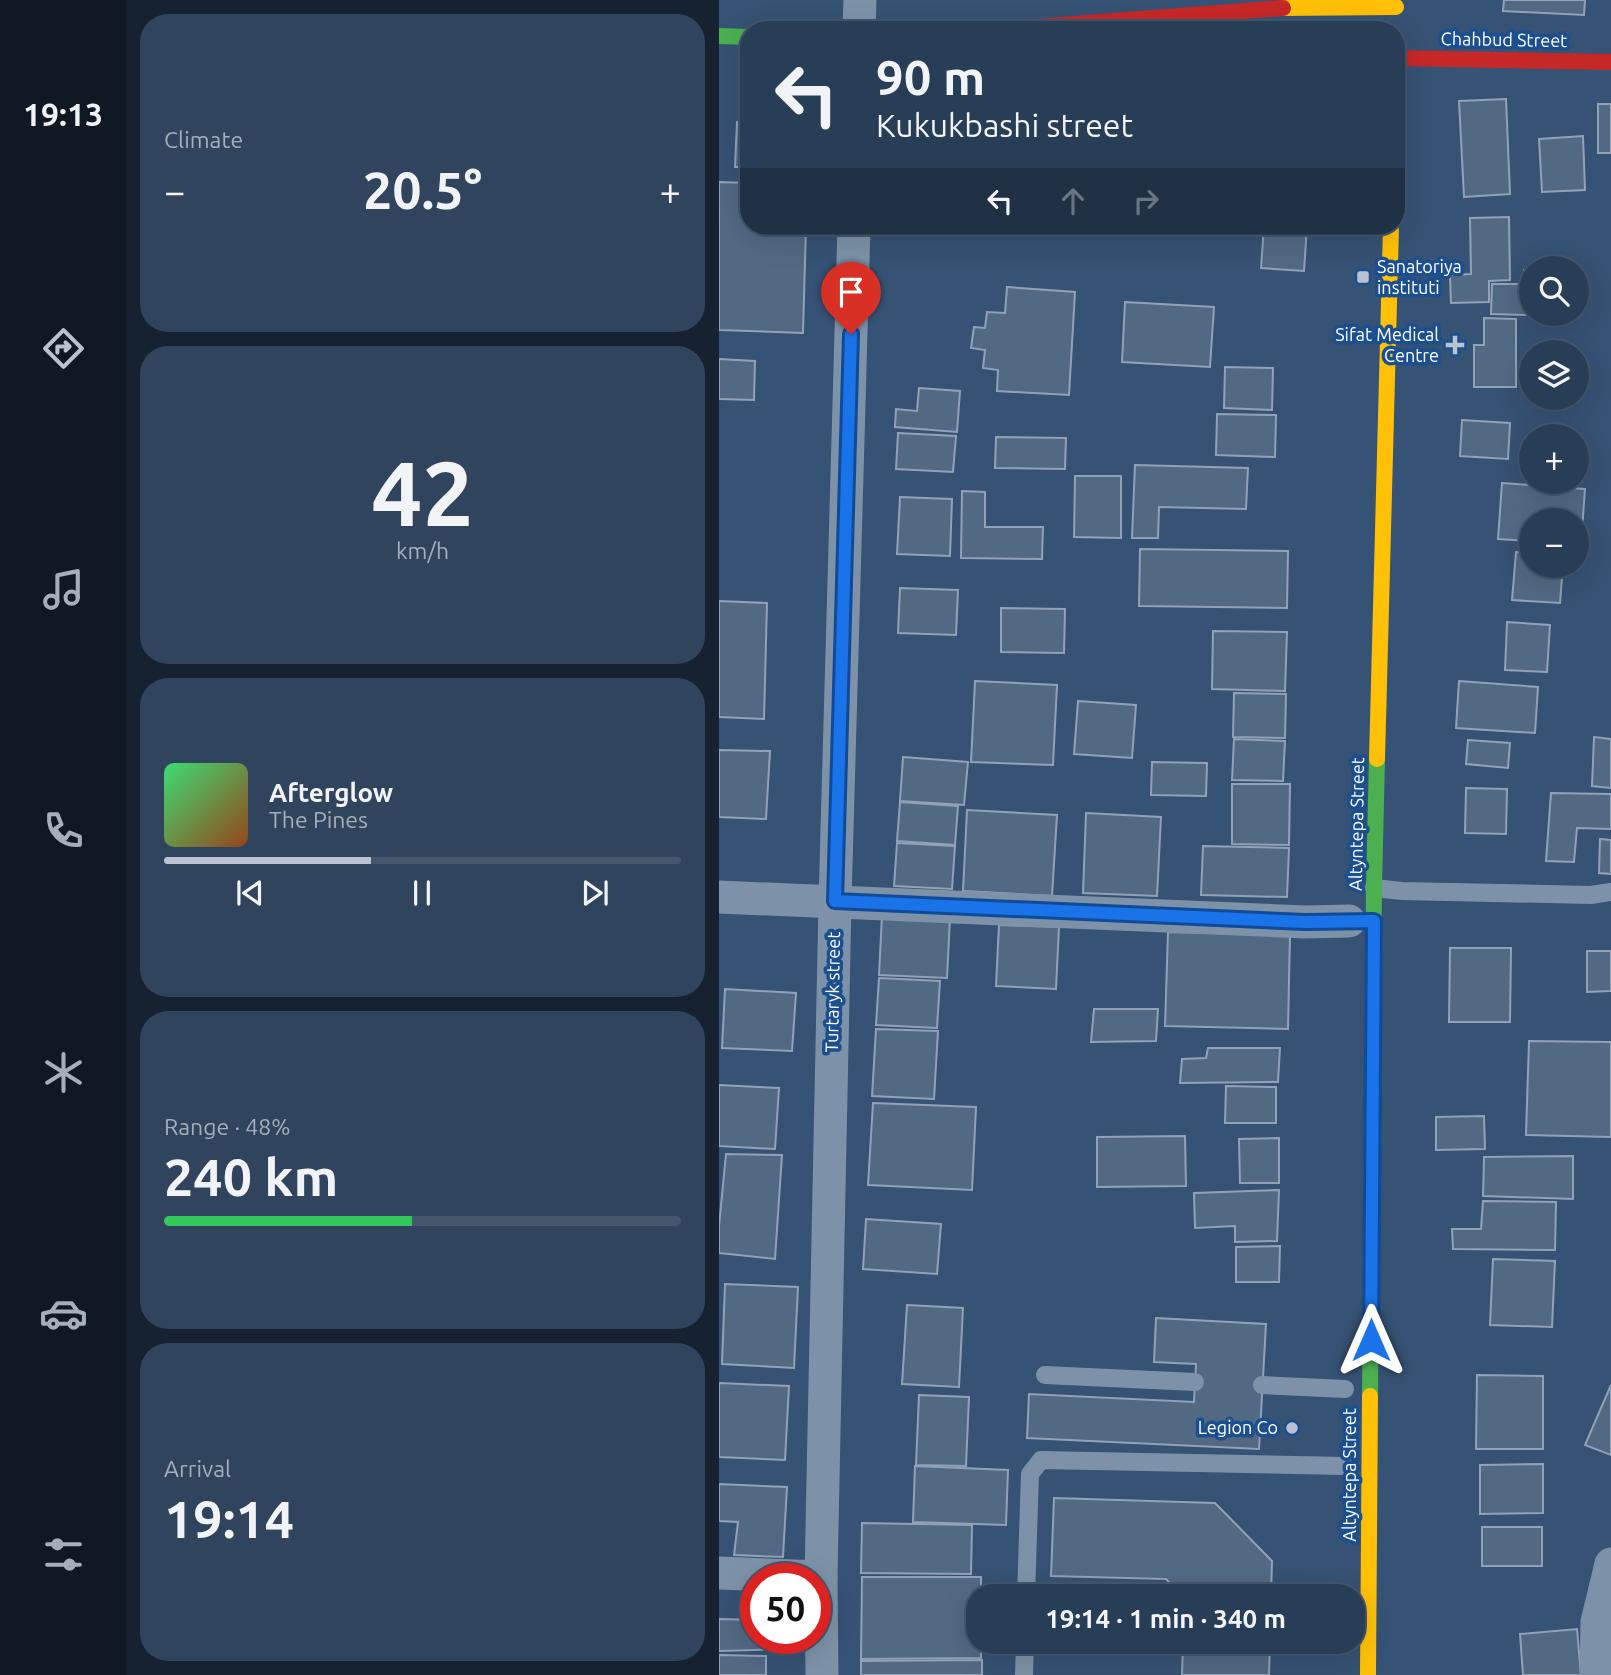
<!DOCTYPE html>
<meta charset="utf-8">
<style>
:root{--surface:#283e57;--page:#30455d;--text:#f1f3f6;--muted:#a5aeba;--line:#44576d;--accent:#b9c2ce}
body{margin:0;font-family:Ubuntu,sans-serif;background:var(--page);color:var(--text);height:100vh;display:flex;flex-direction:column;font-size:26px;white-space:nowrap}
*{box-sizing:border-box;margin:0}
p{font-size:23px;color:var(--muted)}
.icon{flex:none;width:38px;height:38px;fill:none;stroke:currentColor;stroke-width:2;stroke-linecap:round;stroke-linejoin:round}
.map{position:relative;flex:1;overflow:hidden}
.side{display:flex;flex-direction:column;gap:14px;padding:14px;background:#162230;width:593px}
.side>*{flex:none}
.top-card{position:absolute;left:21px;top:21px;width:665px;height:214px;border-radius:28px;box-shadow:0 7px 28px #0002,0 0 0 2px var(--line);background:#283e57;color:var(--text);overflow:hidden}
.tools{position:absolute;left:800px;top:256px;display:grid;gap:14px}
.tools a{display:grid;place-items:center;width:70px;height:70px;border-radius:50%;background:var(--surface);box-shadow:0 7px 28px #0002,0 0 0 2px var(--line);font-size:35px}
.speed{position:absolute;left:21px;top:1563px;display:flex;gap:14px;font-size:35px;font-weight:700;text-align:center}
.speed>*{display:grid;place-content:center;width:91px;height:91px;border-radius:50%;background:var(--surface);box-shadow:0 7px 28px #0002,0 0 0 2px var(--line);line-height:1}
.speed .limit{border:10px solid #d22;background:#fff;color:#111}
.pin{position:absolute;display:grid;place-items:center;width:60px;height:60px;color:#fff;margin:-72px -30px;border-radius:50% 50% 50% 0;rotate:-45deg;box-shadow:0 0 7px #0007}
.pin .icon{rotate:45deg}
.me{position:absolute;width:77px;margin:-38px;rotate:0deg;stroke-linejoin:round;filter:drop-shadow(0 0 5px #0008)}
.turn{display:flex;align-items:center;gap:24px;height:147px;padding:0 21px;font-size:32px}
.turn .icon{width:91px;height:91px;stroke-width:2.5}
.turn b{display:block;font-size:49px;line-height:60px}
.lanes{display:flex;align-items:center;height:66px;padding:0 21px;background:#0003;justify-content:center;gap:35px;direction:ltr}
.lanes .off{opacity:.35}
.big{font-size:52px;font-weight:700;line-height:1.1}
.side .card{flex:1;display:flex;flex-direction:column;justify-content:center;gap:10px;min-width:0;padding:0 24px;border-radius:28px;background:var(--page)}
.side .dial{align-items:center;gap:0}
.dial b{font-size:91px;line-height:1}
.song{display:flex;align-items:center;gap:21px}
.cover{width:84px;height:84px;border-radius:10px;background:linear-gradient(135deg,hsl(140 70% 55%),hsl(20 70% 35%))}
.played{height:7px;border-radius:4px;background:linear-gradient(90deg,var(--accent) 40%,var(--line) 40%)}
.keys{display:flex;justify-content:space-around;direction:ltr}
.heat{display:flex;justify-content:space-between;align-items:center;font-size:38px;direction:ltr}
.charge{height:10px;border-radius:5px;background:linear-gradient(90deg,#34c759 48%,var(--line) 0)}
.trip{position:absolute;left:247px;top:1584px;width:399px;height:70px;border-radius:28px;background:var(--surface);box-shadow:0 7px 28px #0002,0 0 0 2px var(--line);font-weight:700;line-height:70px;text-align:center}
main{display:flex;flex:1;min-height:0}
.menu{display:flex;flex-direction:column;width:126px;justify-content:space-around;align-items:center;background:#101923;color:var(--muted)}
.menu .icon{width:49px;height:49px}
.menu .current{color:var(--accent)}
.menu b{font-size:32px;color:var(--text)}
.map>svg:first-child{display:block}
.building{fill:#526984;stroke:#92a2b6;stroke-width:2}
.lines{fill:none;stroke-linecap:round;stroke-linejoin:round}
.lane{stroke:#7d92a8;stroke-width:18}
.street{stroke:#7d92a8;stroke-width:33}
.fast{stroke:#4caf50;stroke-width:16}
.slow{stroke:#ffc107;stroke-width:16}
.jam{stroke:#c62828;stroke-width:16}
.route-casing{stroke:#114b97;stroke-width:18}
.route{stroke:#1a73e8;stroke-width:12}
.poi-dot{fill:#b9c2ce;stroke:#1b4f8f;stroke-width:2.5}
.labels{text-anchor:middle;stroke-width:7;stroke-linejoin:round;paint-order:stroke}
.street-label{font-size:18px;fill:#fff;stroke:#1b4f8f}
.poi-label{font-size:18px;fill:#fff;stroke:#1b4f8f;text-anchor:end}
</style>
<main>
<nav class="menu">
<b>19:13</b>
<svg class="icon current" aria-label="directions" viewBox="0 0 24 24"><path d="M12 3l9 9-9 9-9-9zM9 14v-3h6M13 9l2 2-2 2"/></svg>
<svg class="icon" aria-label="music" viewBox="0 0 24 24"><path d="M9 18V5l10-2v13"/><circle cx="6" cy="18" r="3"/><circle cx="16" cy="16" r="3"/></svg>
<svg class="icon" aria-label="phone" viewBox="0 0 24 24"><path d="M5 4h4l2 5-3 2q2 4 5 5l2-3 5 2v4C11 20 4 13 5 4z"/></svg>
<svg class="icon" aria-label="climate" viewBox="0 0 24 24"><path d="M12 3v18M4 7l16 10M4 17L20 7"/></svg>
<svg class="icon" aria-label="car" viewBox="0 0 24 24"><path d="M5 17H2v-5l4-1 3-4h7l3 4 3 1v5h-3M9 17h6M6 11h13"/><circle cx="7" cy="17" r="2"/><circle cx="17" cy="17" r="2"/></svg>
<svg class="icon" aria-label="filters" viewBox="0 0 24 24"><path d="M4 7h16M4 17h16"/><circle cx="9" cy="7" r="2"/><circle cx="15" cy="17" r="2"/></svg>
</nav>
<section class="side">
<div class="card"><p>Climate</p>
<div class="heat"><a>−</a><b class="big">20.5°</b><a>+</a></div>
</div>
<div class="card dial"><b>42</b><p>km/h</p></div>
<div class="card">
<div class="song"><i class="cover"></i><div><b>Afterglow</b><p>The Pines</p></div></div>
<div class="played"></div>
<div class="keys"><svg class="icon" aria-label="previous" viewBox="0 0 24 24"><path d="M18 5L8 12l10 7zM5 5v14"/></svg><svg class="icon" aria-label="pause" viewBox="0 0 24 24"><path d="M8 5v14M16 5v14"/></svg><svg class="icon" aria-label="next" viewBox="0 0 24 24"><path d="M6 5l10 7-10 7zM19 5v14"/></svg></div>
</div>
<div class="card"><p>Range · 48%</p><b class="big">240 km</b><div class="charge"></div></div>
<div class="card"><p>Arrival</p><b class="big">19:14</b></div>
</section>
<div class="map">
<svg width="892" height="1675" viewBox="0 0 892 1675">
<rect width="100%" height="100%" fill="#365274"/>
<g class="building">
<polygon points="785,0 866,0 865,15 784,11"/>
<polygon points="787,99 791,194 745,197 740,101"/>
<rect x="879" y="104" width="13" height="49"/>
<polygon points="18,122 30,122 30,167 16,167"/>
<polygon points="864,136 866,190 823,192 820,139"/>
<polygon points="0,182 30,183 30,226 87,226 84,333 0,330"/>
<polygon points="790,217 791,280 770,281 770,302 732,303 731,275 752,274 751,218"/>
<polygon points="218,226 299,226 299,235 218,232"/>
<polygon points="545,226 588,226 585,271 542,268"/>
<polygon points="805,270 812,270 812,313 851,313 851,316 772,314 773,284 804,284"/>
<polygon points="288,287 356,292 350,395 278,391 279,370 264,368 266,350 252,348 255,327 266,328 268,312 286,313"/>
<polygon points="406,302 495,307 491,367 403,362"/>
<polygon points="765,318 797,319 797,387 755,387 755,345 765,345"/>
<polygon points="0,359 36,361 35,400 0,399"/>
<polygon points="506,367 554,368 553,410 505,408"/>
<polygon points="200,388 241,391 238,432 176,427 177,409 198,411"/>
<polygon points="498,414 557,415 556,457 497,455"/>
<polygon points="743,420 791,423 789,459 741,456"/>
<polygon points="179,433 237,436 234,472 177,469"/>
<polygon points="277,437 347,438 346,469 276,468"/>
<polygon points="416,465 529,468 527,509 440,507 439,538 413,538"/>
<polygon points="356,476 402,476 402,538 355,537"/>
<polygon points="783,483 866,489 862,545 858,545 858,520 812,520 812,541 779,539"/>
<polygon points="243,491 266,492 266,527 324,527 323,559 242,558"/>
<polygon points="181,497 233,499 231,556 178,554"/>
<polygon points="421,549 569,551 568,608 420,606"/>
<polygon points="797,552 812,553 812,565 844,565 841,603 793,600"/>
<polygon points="181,588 239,590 237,635 179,633"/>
<polygon points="0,601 48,603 45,719 0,717"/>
<polygon points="282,608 346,609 345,653 282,652"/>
<polygon points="788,622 831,625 828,672 786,670"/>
<polygon points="494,631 568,632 566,691 493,689"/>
<polygon points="256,681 338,685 334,765 252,762"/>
<polygon points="740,681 819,687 816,733 737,728"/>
<polygon points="515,693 567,694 566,738 514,737"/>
<polygon points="359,701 417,705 413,758 355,754"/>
<polygon points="875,737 892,739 892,788 873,786"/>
<polygon points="515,739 566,741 564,781 513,780"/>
<polygon points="749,740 791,743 789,768 747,764"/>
<polygon points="0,750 51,751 47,819 0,817"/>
<polygon points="184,757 249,762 245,805 181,801"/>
<polygon points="433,762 488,763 487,796 432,795"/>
<polygon points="513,784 571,784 570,845 513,844"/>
<polygon points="747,788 788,789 787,834 746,833"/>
<polygon points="832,793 892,794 892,829 858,828 855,862 827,861"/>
<polygon points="181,802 239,806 236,845 178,841"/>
<polygon points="248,810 338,815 333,896 244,891"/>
<polygon points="367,813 442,817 438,896 364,893"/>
<polygon points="881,839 892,840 892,874 880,873"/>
<polygon points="178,843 236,846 233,889 175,886"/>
<polygon points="484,846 570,848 568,897 482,895"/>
<polygon points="163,915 231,918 228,978 160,975"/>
<polygon points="280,925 340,927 337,989 277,986"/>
<polygon points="449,932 571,935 569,1029 446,1026"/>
<polygon points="731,948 792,948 791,1022 730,1022"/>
<polygon points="868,951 892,951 892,991 868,992"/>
<polygon points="160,978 221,981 218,1028 157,1025"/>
<polygon points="6,989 77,993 73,1051 3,1048"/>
<polygon points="375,1009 439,1009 437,1041 372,1042"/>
<polygon points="157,1029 219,1031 215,1099 153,1096"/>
<polygon points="810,1041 892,1042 892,1137 807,1135"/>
<polygon points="489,1048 561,1048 559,1082 461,1083 463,1059 487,1058"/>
<polygon points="0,1085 60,1088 56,1149 0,1146"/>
<polygon points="507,1086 557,1087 557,1123 506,1123"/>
<polygon points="154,1103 257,1107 253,1190 149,1185"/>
<polygon points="765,1116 766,1149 717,1150 717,1117"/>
<polygon points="466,1136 467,1186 378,1187 378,1137"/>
<polygon points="560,1138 560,1183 521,1183 520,1139"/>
<polygon points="7,1154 63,1155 56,1259 0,1253 0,1226"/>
<polygon points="854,1156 854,1199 764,1196 765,1157"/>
<polygon points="560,1190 558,1241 516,1242 516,1226 476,1228 475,1193"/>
<polygon points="764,1201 837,1202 836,1250 734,1249 733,1229 762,1229"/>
<polygon points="147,1219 222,1224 218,1274 144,1269"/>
<polygon points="561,1246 560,1282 517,1282 517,1247"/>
<polygon points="774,1259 836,1261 833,1327 771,1325"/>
<polygon points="6,1284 79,1287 75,1368 3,1364"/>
<polygon points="188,1305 244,1308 240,1387 183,1384"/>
<polygon points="437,1318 547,1324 540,1449 308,1438 310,1394 475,1402 477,1364 435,1362"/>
<polygon points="758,1375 824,1376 824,1449 757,1449"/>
<polygon points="0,1383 70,1386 66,1460 0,1457"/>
<polygon points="892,1385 892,1455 866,1445"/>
<polygon points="200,1395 250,1397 247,1466 197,1465"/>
<polygon points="824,1464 824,1513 761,1514 761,1465"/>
<polygon points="196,1466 289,1470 287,1525 194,1522"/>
<polygon points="0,1484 68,1487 64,1557 15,1555 19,1522 0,1521"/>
<polygon points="335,1498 496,1503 553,1561 552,1596 463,1596 447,1579 332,1576"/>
<polygon points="143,1523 253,1525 252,1574 142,1573"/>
<rect x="763" y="1527" width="60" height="39"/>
<polygon points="143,1577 262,1577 262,1596 259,1596 259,1642 262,1642 262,1658 142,1659"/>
<polygon points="0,1619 37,1620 37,1638 73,1638 74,1649 0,1651"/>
<polygon points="858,1629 862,1675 804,1675 801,1634"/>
<polygon points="464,1642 551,1642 550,1675 463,1675"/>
<polygon points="0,1655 47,1656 47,1675 0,1675"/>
<polygon points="263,1660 263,1675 142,1675 142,1661"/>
</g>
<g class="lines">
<g class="lane">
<polyline points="655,888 683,891 872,895 892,892"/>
<polyline points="326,1375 476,1382"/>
<polyline points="543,1385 626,1389"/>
<polyline points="307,1596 311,1474 322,1460 626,1466"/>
<polyline points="305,1675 306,1642"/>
</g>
<g class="street">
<polyline points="140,30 141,0"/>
<polyline points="0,897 586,922 630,921"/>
<polyline points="0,1573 102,1577"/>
<polyline points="103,1675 102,1577 116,901 135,226"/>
<polyline points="877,1675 878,1622 892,1564"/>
</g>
<g class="fast">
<polyline points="0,36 30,37"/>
<polyline points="651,1396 655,888 658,759"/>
</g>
<g class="slow">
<polyline points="564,8 677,7"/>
<polyline points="658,759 672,226"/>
<polyline points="649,1675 651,1396"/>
</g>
<g class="jam">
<polyline points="278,30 564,8"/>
<polyline points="677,58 892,62"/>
</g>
</g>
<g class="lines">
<defs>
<polyline id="route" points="132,334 116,901 586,922 655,921 652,1340"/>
</defs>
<use href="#route" class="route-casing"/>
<use href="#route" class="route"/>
</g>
<g class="poi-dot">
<rect x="637" y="270" width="14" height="14" rx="3.5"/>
<path d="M732.5 334.5h7v7h7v7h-7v7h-7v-7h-7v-7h7z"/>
<circle cx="573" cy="1428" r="7"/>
</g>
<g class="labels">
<g class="street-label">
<text transform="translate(785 40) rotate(1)" y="6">Chahbud Street</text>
<text transform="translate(638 824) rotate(-89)" y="6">Altyntepa Street</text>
<text transform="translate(114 992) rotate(-89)" y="6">Turtaryk street</text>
<text transform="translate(631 1475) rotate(-90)" y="6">Altyntepa Street</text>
</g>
<g class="poi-label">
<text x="658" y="273" text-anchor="start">Sanatoriya<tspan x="658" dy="21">instituti</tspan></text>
<text x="720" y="341">Sifat Medical<tspan x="720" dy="21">Centre</tspan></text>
<text x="559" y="1434">Legion Co</text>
</g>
</g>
</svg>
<div class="tools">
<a><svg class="icon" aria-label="search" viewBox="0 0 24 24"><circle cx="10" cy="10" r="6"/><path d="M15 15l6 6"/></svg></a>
<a><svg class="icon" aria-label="layers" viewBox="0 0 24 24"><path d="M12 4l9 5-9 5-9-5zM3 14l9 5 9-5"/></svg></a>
<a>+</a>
<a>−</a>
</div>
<div class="speed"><div class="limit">50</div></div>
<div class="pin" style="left:132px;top:334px;background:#d93025"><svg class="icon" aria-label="arrive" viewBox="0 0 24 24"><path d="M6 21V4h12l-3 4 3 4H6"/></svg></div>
<svg class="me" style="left:652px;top:1340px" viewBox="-20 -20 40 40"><path d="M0-17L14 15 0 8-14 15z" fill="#1a73e8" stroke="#fff" stroke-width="4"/></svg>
<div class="trip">19:14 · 1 min · 340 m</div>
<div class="top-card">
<div class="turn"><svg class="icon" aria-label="left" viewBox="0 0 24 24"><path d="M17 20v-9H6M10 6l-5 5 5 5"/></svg><div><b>90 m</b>Kukukbashi street</div></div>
<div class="lanes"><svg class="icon" aria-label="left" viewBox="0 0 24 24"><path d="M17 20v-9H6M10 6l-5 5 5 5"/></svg><svg class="icon off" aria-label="ahead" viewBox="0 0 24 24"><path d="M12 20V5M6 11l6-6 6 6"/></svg><svg class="icon off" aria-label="right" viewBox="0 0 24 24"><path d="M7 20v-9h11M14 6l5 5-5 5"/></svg></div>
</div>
</div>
</main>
